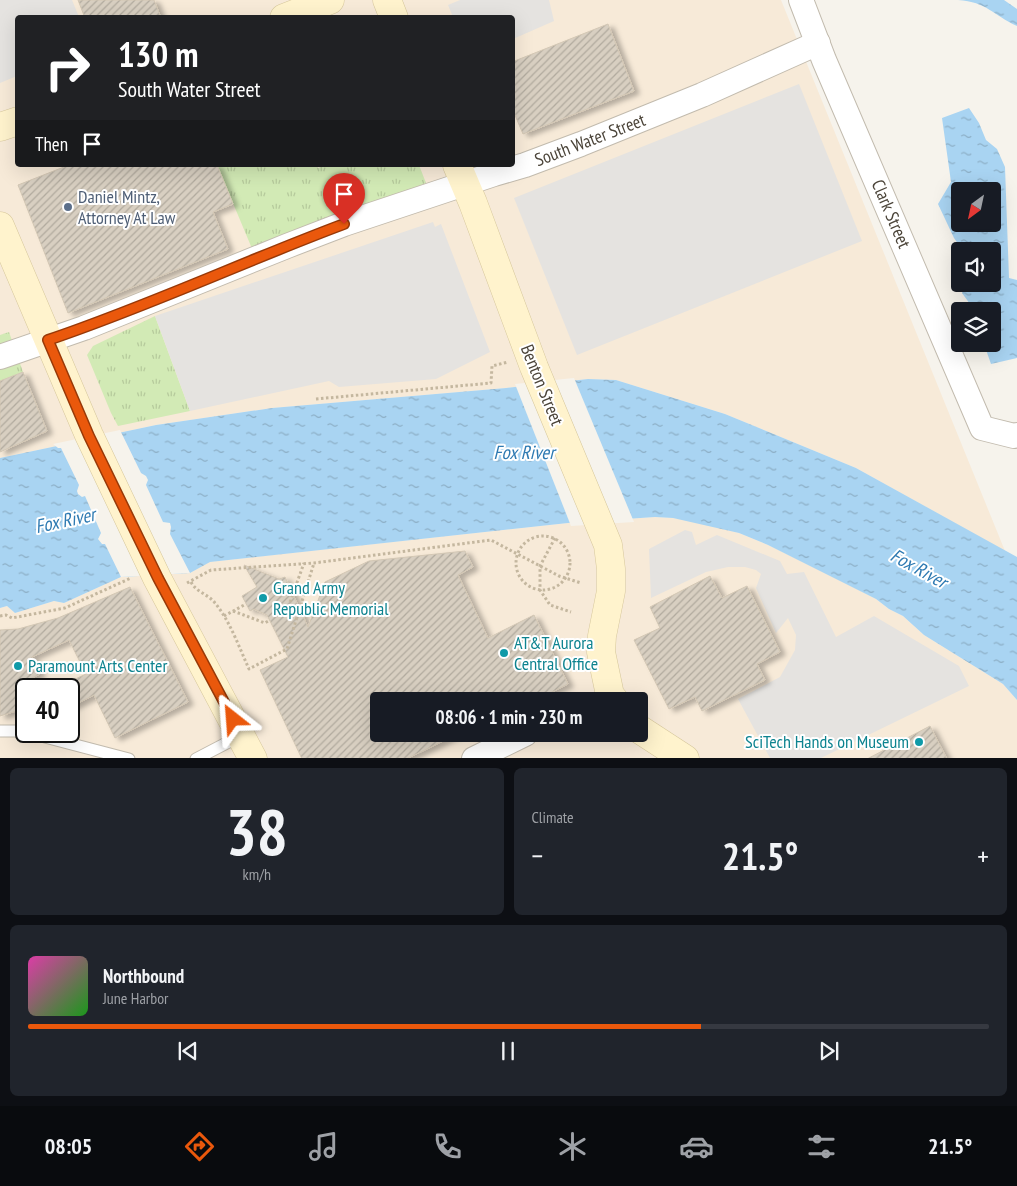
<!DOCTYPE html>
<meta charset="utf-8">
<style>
:root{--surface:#171b24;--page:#20242c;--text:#f1f3f6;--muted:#9ea1a6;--line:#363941;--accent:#ea580c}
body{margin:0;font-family:"PT Sans Narrow",sans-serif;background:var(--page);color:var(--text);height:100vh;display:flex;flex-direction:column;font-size:19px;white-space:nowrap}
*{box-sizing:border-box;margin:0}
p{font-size:16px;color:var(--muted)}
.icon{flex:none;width:28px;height:28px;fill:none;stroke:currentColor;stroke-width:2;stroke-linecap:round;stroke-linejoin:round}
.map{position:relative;height:758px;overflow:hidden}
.sheet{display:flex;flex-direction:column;gap:10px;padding:10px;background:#0d0f14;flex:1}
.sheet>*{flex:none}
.guide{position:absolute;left:15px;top:15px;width:500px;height:152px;border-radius:5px;box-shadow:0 5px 20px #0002;background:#202124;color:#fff;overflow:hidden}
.needle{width:32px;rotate:213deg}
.controls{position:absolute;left:951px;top:182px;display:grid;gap:10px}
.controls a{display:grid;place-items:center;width:50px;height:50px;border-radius:5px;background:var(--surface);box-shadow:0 5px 20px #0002;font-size:25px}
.speed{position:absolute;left:15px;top:678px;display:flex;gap:10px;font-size:25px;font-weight:700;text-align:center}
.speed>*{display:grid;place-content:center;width:65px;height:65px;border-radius:50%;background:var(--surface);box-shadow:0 5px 20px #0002;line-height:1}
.speed .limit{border:2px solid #111;border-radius:8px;background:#fff;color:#111}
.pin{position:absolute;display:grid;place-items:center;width:42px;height:42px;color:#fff;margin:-51px -21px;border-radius:50% 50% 50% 0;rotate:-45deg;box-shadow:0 0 5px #0007}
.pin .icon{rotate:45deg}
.me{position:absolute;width:55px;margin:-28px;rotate:332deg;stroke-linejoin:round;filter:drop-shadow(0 0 4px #0008)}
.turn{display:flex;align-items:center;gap:18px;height:105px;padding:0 20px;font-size:22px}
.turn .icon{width:65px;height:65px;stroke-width:2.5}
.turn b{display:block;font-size:35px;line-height:42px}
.then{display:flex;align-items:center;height:48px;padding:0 20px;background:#0003;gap:10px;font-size:19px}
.big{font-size:38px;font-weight:700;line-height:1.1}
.sheet .card{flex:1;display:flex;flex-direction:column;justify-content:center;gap:8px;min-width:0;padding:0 18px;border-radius:8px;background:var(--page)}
.sheet .dial{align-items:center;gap:0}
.dial b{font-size:65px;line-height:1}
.song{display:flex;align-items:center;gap:15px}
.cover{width:60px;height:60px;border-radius:8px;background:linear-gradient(135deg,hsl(320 70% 55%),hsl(120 70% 35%))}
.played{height:5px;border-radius:2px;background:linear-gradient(90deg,var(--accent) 70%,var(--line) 70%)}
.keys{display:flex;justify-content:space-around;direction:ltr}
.heat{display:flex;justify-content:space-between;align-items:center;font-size:28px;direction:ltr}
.sheet .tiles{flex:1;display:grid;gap:10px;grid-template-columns:1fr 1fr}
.card:last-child{grid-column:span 2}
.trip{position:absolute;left:370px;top:692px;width:278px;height:50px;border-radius:5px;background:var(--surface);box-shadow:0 5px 20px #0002;font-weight:700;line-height:50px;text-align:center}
.tab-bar{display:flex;height:80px;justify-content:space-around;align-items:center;background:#090b0e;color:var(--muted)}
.tab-bar .icon{width:35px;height:35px}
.tab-bar .selected{color:var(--accent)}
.tab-bar b{font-size:22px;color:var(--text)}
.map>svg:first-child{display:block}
.commercial{fill:#f7ead8;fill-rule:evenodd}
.grass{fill:url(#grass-tufts)}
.parking{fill:#e5e3e0}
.water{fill:url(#water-ripples);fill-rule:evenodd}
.pier{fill:#f6f3ec}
.building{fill:url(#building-hatch);stroke:#d3c7b4;filter:url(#shadow)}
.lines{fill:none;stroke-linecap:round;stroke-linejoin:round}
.lane-casing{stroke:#c2bbae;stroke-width:13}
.street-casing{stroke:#c2bbae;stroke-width:26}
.secondary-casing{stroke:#d6c79b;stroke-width:29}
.path{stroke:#c4b79f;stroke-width:3;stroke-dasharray:2.5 2.5;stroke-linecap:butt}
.lane{stroke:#fff;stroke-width:11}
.street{stroke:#fff;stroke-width:24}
.secondary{stroke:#fff3cd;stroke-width:28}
.route-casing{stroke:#983908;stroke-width:12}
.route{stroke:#ea580c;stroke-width:9}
.service-dot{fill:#5c6f8a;stroke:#fff;stroke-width:2}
.culture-dot{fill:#0f9aa8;stroke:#fff;stroke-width:2}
.labels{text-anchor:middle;stroke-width:4;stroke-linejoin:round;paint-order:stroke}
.street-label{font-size:18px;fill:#4b4439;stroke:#fff}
.service-label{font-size:18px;fill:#4e5e75;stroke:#fff;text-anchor:start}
.culture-label{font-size:18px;fill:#0d838f;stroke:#fff;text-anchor:start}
.water-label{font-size:19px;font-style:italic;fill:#2e7ab2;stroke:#fff}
</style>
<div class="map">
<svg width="1017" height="759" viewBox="0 0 1017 759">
<defs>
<pattern id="grass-tufts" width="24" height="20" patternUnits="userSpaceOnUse" patternTransform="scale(1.25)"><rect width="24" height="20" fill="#d2eab5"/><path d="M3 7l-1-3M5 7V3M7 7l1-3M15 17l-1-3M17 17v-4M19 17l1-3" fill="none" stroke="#b6ca9c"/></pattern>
<pattern id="water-ripples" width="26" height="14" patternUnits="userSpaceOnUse" patternTransform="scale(1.25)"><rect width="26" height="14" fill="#a9d4f2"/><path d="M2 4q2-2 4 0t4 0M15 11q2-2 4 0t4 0" fill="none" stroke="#8caec5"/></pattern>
<pattern id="building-hatch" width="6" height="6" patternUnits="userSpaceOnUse" patternTransform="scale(1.25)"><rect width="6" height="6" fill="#d8cfc1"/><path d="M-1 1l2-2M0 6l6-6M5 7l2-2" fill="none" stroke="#b1aa9e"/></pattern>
<filter id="shadow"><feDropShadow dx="5.5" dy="3" stdDeviation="2.5" flood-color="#0004"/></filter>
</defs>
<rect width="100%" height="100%" fill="#f6f3ec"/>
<g class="commercial">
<path d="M0 0H781L1005 551 856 468 725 414 616 380 588 379 506 388 272 408 156 425 0 458ZM18 18H512V165H18Z"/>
<path d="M655 517 673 518 691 521 739 533 768 545 828 574 876 599 889 609 903 616 924 635 1003 684 1017 700V758L0 759V608L7 606 15 613 54 601 64 603 121 577 190 573 209 562 568 523ZM26 689H69V731H26ZM379 701H639V734H379Z"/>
</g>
<g class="grass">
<polygon points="217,165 316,165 318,168 325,165 419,165 426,183 253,251"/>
<polygon points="155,316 190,411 118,426 111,413 87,355 93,346"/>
<polygon points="9,332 23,372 0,381 0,335"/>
</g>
<g class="parking">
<polygon points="0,0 72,0 79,17 18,18 17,76 0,83"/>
<polygon points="460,0 549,0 554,21 513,39 512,18 453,17 448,5"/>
<polygon points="799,84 862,241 577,355 514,198"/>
<polygon points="433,222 435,227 441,224 490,352 436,379 339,387 329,381 190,411 155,316"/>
<polygon points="685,530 692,532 696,545 717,535 780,561 787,574 804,572 836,637 874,616 959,666 969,686 821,758 770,758 738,699 780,677 795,650 796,635 788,618 776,633 756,588 761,574 756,570 745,567 728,567 706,572 651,598 649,549"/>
</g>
<g class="water">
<path d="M958 0H1004L1017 9V26C993 15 987 2 958 0Z"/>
<path d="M969 108 979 123 986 140 997 149 1005 167 1009 278 1017 280V358L991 364 984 344H992V311H975L962 293 966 284H992V251H963L954 238 938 204 951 182 942 118ZM960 191H992V224H960Z"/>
<polygon points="588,379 616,380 725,414 856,468 1017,557 1017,700 1003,684 924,635 903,616 889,609 876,599 768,545 739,533 673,518 655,517 568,523 210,562 190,573 121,577 64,603 54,601 15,613 7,606 0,608 0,458 156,425 272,408 506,388"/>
</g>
<g class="pier">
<polygon points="574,378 634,522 571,526 515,384"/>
<polygon points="120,430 141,473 146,476 148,480 146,485 163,522 170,523 171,527 170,534 190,573 121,577 105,544 102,544 98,539 101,533 85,496 82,497 78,494 77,491 79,485 61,448 58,448 53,444"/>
</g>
<g class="building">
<polygon points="78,0 154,0 161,18 85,18"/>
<polygon points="608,24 634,91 523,134 512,108 512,62"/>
<polygon points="69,165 217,165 233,204 213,212 228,249 68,313 18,185"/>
<polygon points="23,372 47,431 0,452 0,381"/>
<polygon points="465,551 473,567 458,575 488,638 534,615 568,684 534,701 379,701 379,734 458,734 406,759 302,759 260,670 288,657 267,615 254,609 250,611 242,596 257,587 244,565 279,579 285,577 308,627 325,582 369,561"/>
<polygon points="710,576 722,598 747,586 780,652 757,664 765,680 702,711 695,697 669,709 634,640 660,628 650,607"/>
<polygon points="130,587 188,702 115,738 94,695 69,708 69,682 86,674 69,640 32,657 40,674 18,685 26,708 0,716 0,630 18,629 58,618"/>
<polygon points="930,726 947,759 867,759"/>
</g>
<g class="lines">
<defs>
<g id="lane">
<polyline points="0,731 22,731 129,759"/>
<polyline points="196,759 242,735"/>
</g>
<g id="street">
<polyline points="801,0 824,60 982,428 1014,436 1017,435"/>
<polyline points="0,357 84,328 287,246 344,224 494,174 525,165 581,144 702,95 818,43"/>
<polyline points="474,759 525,734"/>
</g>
<g id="secondary">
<polyline points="387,0 394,18"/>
<polyline points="284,18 330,0"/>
<polyline points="0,127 18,121"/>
<polyline points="457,165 473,203 534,367 608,545 611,569 611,591 602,636 601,652 610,695 615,701"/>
<polyline points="0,226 89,435 157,578 253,759"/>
<polyline points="639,729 685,759"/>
</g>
</defs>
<use href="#lane" class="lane-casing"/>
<use href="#street" class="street-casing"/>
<use href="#secondary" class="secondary-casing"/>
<g class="path">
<polyline points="316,399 491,383 492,366 508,362"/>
<circle cx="543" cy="563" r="27"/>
<polyline points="555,538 540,566 540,590 550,605 571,612"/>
<path d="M191 582C196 592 208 594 215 603 230 621 239 647 249 669L287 649 314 563"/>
<polyline points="187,583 211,570 314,563 491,540 559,576 581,583"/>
<polyline points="290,602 304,563"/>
<polyline points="233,611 265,623 270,620"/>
<polyline points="0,616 6,615 12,618 65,608 131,578"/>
<polyline points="224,616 246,604"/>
</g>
<use href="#lane" class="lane"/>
<use href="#street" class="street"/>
<use href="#secondary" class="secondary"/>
</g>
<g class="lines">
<defs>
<path id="route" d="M233 719 158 578 89 436 48 340C149 306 245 261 344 224"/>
</defs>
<use href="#route" class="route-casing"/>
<use href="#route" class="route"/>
</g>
<circle class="service-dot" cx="68" cy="207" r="5"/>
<g class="culture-dot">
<circle cx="263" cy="598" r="5"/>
<circle cx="504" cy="653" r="5"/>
<circle cx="18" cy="666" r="5"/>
<circle cx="919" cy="742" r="5"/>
</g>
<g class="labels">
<g class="street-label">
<text transform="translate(590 140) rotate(-21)" y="6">South Water Street</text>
<text transform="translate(891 214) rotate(67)" y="6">Clark Street</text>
<text transform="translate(542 385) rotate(68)" y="6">Benton Street</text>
</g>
<g class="service-label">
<text x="78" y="203">Daniel Mintz,<tspan x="78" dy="21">Attorney At Law</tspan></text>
</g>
<g class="culture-label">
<text x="273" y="594">Grand Army<tspan x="273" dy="21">Republic Memorial</tspan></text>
<text x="514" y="649">AT&amp;T Aurora<tspan x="514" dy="21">Central Office</tspan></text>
<text x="28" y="672">Paramount Arts Center</text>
<text x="909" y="748" text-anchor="end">SciTech Hands on Museum</text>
</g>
<g class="water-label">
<text x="524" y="459">Fox River</text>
<text transform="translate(65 520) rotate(-12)" y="7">Fox River</text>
<text transform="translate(919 568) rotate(29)" y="7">Fox River</text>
</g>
</g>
</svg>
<div class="controls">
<a><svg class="needle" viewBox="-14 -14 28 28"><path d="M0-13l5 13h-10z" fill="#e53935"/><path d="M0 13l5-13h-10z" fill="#9ea1a6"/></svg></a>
<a><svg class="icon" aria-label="sound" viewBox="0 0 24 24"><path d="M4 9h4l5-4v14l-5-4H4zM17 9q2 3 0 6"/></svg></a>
<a><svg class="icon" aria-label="layers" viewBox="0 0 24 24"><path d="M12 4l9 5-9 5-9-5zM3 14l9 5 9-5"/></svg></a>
</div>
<div class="speed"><div class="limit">40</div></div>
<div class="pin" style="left:344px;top:224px;background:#d93025"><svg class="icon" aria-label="arrive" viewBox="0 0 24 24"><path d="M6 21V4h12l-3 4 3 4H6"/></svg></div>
<svg class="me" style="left:233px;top:719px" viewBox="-20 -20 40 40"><path d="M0-17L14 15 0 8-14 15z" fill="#ea580c" stroke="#fff" stroke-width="4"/></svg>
<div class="trip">08:06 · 1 min · 230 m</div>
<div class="guide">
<div class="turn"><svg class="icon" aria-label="right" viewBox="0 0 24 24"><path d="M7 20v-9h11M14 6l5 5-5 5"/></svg><div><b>130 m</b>South Water Street</div></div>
<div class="then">Then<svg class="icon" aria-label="arrive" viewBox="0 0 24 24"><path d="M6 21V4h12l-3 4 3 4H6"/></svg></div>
</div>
</div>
<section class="sheet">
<div class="tiles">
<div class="card dial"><b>38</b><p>km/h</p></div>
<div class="card"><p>Climate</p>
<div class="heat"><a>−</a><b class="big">21.5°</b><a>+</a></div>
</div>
<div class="card">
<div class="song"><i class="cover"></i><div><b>Northbound</b><p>June Harbor</p></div></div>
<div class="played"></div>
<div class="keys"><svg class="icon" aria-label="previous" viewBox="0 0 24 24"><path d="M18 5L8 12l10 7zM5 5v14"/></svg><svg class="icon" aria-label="pause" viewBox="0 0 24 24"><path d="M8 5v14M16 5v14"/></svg><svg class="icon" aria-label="next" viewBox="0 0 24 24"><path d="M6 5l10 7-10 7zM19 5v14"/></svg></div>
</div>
</div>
</section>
<nav class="tab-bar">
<b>08:05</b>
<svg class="icon selected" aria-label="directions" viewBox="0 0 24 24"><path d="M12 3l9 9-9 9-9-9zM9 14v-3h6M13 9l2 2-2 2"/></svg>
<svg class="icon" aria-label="music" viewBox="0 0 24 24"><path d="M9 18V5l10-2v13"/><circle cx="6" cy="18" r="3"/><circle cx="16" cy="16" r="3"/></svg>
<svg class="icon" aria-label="phone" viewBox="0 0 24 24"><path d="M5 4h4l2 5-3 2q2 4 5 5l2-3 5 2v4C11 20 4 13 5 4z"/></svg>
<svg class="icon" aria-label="climate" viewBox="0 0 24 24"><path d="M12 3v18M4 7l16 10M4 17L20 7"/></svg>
<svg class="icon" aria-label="car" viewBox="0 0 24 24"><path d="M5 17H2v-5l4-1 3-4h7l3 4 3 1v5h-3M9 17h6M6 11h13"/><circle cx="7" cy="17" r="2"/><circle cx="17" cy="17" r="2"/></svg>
<svg class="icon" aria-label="filters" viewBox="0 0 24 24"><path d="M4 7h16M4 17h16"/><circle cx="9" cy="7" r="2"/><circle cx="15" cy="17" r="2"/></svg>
<b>21.5°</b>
</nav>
